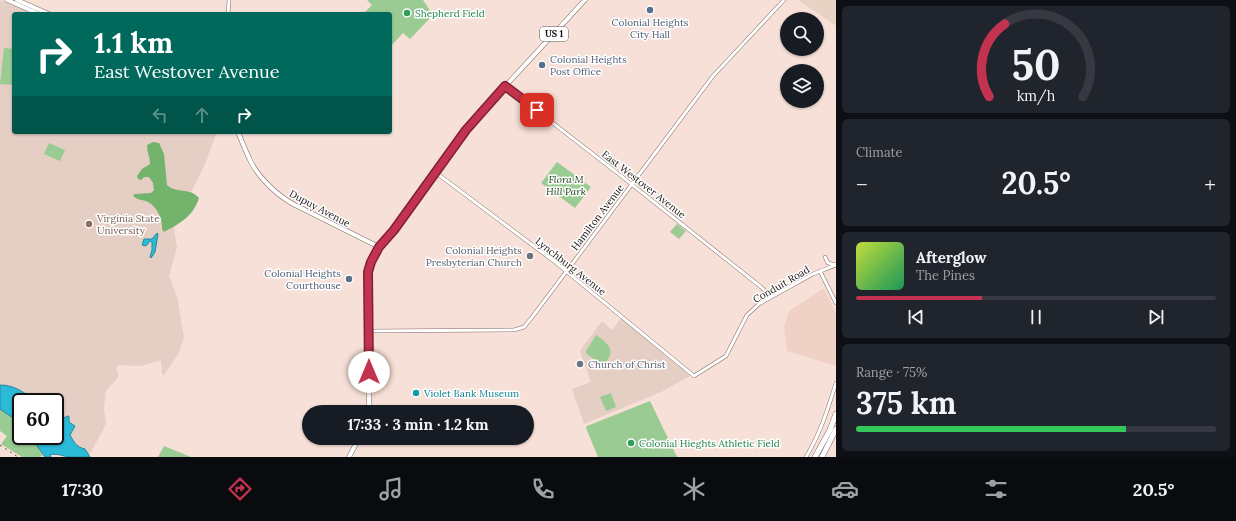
<!DOCTYPE html>
<meta charset="utf-8">
<style>
:root{--surface:#171b24;--page:#20242c;--text:#f1f3f6;--muted:#9ea1a6;--line:#363941;--accent:#c3334f}
body{margin:0;font-family:Lora,serif;background:var(--page);color:var(--text);height:100vh;display:flex;flex-direction:column;font-size:15px;white-space:nowrap}
*{box-sizing:border-box;margin:0}
p{font-size:13px;color:var(--muted)}
.icon{flex:none;width:22px;height:22px;fill:none;stroke:currentColor;stroke-width:2;stroke-linecap:round;stroke-linejoin:round}
.map{position:relative;flex:1;overflow:hidden}
.details{display:flex;flex-direction:column;gap:6px;padding:6px;background:#0d0f14;width:400px}
.details>*{flex:none}
.banner{position:absolute;left:12px;top:12px;width:380px;height:122px;border-radius:4px;box-shadow:0 1px 3px #0004;background:#00695c;color:#fff;overflow:hidden}
.fabs{position:absolute;left:780px;top:12px;display:grid;gap:8px}
.fabs a{display:grid;place-items:center;width:44px;height:44px;border-radius:50%;background:var(--surface);box-shadow:0 1px 3px #0004;font-size:20px}
.speed{position:absolute;left:12px;top:393px;display:flex;gap:8px;font-size:20px;font-weight:700;text-align:center}
.speed>*{display:grid;place-content:center;width:52px;height:52px;border-radius:50%;background:var(--surface);box-shadow:0 1px 3px #0004;line-height:1}
.speed .limit{border:2px solid #111;border-radius:6px;background:#fff;color:#111}
.pin{position:absolute;display:grid;place-items:center;width:34px;height:34px;color:#fff;margin:-17px;border-radius:8px;box-shadow:0 2px 6px #0006}
.me{position:absolute;width:44px;margin:-22px;rotate:0deg;stroke-linejoin:round;filter:drop-shadow(0 0 3px #0008)}
.turn{display:flex;align-items:center;gap:14px;height:84px;padding:0 16px;font-size:18px}
.turn .icon{width:52px;height:52px;stroke-width:2.5}
.turn b{display:block;font-size:28px;line-height:34px}
.lanes{display:flex;align-items:center;height:38px;padding:0 16px;background:#0003;justify-content:center;gap:20px;direction:ltr}
.lanes .off{opacity:.35}
.big{font-size:30px;font-weight:700;line-height:1.1}
.details .card{flex:1;display:flex;flex-direction:column;justify-content:center;gap:6px;min-width:0;padding:0 14px;border-radius:6px;background:var(--page)}
.details .dial{align-items:center;gap:0}
.dial svg{height:104px;overflow:visible;fill:none;stroke:var(--line);stroke-width:7;stroke-linecap:round;text-anchor:middle}
.dial text{fill:var(--text);stroke:none}
.song{display:flex;align-items:center;gap:12px}
.cover{width:48px;height:48px;border-radius:6px;background:linear-gradient(135deg,hsl(70 70% 55%),hsl(150 70% 35%))}
.played{height:4px;border-radius:2px;background:linear-gradient(90deg,var(--accent) 35%,var(--line) 35%)}
.keys{display:flex;justify-content:space-around;direction:ltr}
.heat{display:flex;justify-content:space-between;align-items:center;font-size:22px;direction:ltr}
.charge{height:6px;border-radius:3px;background:linear-gradient(90deg,#34c759 75%,var(--line) 0)}
.trip{position:absolute;left:302px;top:405px;width:232px;height:40px;border-radius:20px;background:var(--surface);box-shadow:0 1px 3px #0004;font-weight:700;line-height:40px;text-align:center}
.tabs{display:flex;height:64px;justify-content:space-around;align-items:center;background:#090b0e;color:var(--muted)}
.tabs .icon{width:28px;height:28px}
.tabs .active{color:var(--accent)}
.tabs b{font-size:18px;color:var(--text)}
main{display:flex;flex:1;min-height:0}
.map>svg:first-child{display:block}
.commercial{fill:#e7d3c4}
.built{fill:#f0d1c6}
.education{fill:#e5cec4}
.green{fill:#9acb93}
.forest{fill:#73b36b}
.water{fill:#2bbbd9;stroke:#26889c}
.lines{fill:none;stroke-linecap:round;stroke-linejoin:round}
.secondary-casing{stroke:#7f6b63;stroke-width:4}
.primary-casing{stroke:#7f6b63;stroke-width:5}
.highway-casing{stroke:#7f6b63;stroke-width:6}
.secondary{stroke:#fff;stroke-width:3}
.primary{stroke:#fff;stroke-width:4}
.highway{stroke:#fff;stroke-width:5}
.rail{stroke:#574a46;stroke-width:1;stroke-dasharray:2 4;stroke-linecap:butt}
.route-casing{stroke:#7f2133;stroke-width:10}
.route{stroke:#c3334f;stroke-width:7}
.service-dot{fill:#5c6f8a;stroke:#fff;stroke-width:1.5}
.leisure-dot{fill:#2e9e5b;stroke:#fff;stroke-width:1.5}
.education-dot{fill:#8d6e63;stroke:#fff;stroke-width:1.5}
.worship-dot{fill:#6b7280;stroke:#fff;stroke-width:1.5}
.culture-dot{fill:#0f9aa8;stroke:#fff;stroke-width:1.5}
.labels{text-anchor:middle;stroke-width:3;stroke-linejoin:round;paint-order:stroke}
.shield{fill:#fff;stroke:#5e5857;stroke-width:1}
.shield-label{font-size:9px;font-weight:bold;fill:#19110f}
.leisure-label{font-size:10px;fill:#27864d;stroke:#fff;text-anchor:start}
.service-label{font-size:10px;fill:#4e5e75;stroke:#fff}
.park-label{font-size:10px;font-style:italic;fill:#194413;stroke:#fff}
.street-label{font-size:10px;fill:#19110f;stroke:#fff}
.education-label{font-size:10px;fill:#785e54;stroke:#fff;text-anchor:start}
.worship-label{font-size:10px;fill:#5b616d;stroke:#fff;text-anchor:end}
.culture-label{font-size:10px;fill:#0d838f;stroke:#fff;text-anchor:start}
</style>
<main>
<div class="map">
<svg width="836" height="457" viewBox="0 0 836 457">
<rect width="100%" height="100%" fill="#f7e0d7"/>
<polygon class="commercial" points="798,0 836,0 836,26"/>
<polygon class="built" points="824,288 836,313 836,366 787,351 784,327 789,311"/>
<g class="education">
<polygon points="0,0 32,14 14,14 14,132 217,132 205,164 189,196 185,217 174,228 177,247 169,276 177,296 184,338 178,354 164,375 162,374 161,361 158,361 140,366 118,365 116,368 119,376 106,391 104,408 106,424 89,456 85,449 81,448 73,442 70,435 75,426 69,422 68,416 59,420 55,418 55,402 35,402 21,390 13,387 0,385"/>
<polygon points="621,318 690,376 661,392 584,424 572,389 591,382 580,351 602,321 612,330"/>
</g>
<g class="green">
<polygon points="367,0 423,0 433,15 410,39 403,33 390,47 390,14 363,14 372,5"/>
<polygon points="4,48 14,49 14,85 0,84"/>
<polygon points="49,143 65,150 60,161 44,154"/>
<polygon points="557,162 591,187 575,208 541,183"/>
<polygon points="677,224 686,231 679,239 670,232"/>
<path d="M596 335C602 339 613 346 610 355 609 359 605 363 603 366L586 353V351Z"/>
<polygon points="611,393 616,407 606,411 600,397"/>
<polygon points="650,401 677,457 598,457 586,428 587,426"/>
<polygon points="0,409 13,418 21,426 21,436 30,436 43,455 40,457 22,457 1,444 7,436 0,431"/>
<polygon points="164,446 191,457 158,457"/>
</g>
<path class="forest" d="M153 142 159 143 164 154 167 185C176 194 190 187 199 198 193 217 180 223 164 232L162 229C163 220 157 206 148 202 142 199 137 201 133 195L135 194 151 193 154 190 153 183 149 177H144L141 180 138 179 137 176 142 169 150 164C150 157 147 152 147 145Z"/>
<g class="water">
<polygon points="157,233 158,234 155,252 151,258 150,257 152,250 152,242 150,241 146,246 142,245 144,239 152,239"/>
<path d="M0 385C14 385 25 392 35 402H21V426L13 418 0 409Z"/>
<path d="M68 416H69V422L75 426 70 435C74 442 76 447 85 449L90 457C83 457 76 457 69 457 62 456 57 453 50 455L51 457H45L30 436H55V418L59 420Z"/>
</g>
<g class="lines">
<defs>
<g id="secondary">
<polyline points="228,14 229,0"/>
<polyline points="505,86 620,175 761,287 766,292 770,297"/>
<polyline points="435,172 555,262 694,376 726,356 747,315 759,304 813,274 836,265"/>
<polyline points="825,257 828,263 836,265"/>
<polyline points="820,271 836,303"/>
<polyline points="369,331 514,330 524,327 533,316 713,76 784,0"/>
<path d="M806 457C820 434 828 409 836 383"/>
</g>
<g id="primary">
<polyline points="7,0 39,14"/>
<polyline points="17,0 49,14"/>
<path d="M238 132C242 142 246 152 251 162 259 178 277 195 293 204L379 247"/>
<polyline points="369,412 369,272 370,266 375,253 475,119 585,0"/>
<polyline points="349,457 359,438"/>
</g>
<g id="highway">
<polyline points="815,457 830,430 836,414"/>
<polyline points="822,457 836,429"/>
</g>
</defs>
<use href="#secondary" class="secondary-casing"/>
<use href="#primary" class="primary-casing"/>
<use href="#highway" class="highway-casing"/>
<use href="#secondary" class="secondary"/>
<use href="#primary" class="primary"/>
<use href="#highway" class="highway"/>
<polyline class="rail" points="0,445 18,457"/>
</g>
<g class="lines">
<defs>
<polyline id="route" points="369,372 368,272 371,262 379,247 394,230 466,130 505,86 537,110"/>
</defs>
<use href="#route" class="route-casing"/>
<use href="#route" class="route"/>
</g>
<g class="service-dot">
<circle cx="650" cy="10" r="4"/>
<circle cx="542" cy="65" r="4"/>
<circle cx="349" cy="279" r="4"/>
</g>
<g class="leisure-dot">
<circle cx="407" cy="13" r="4"/>
<circle cx="631" cy="443" r="4"/>
</g>
<circle class="education-dot" cx="89" cy="224" r="4"/>
<g class="worship-dot">
<circle cx="530" cy="256" r="4"/>
<circle cx="580" cy="364" r="4"/>
</g>
<circle class="culture-dot" cx="416" cy="393" r="4"/>
<g class="labels">
<rect class="shield" x="540" y="27" width="28" height="14" rx="3"/>
<g class="shield-label">
<text x="554" y="37">US 1</text>
</g>
<g class="leisure-label">
<text x="415" y="17">Shepherd Field</text>
<text x="639" y="447">Colonial Hieghts Athletic Field</text>
</g>
<g class="service-label">
<text x="650" y="26">Colonial Heights<tspan x="650" dy="12">City Hall</tspan></text>
<text x="550" y="63" text-anchor="start">Colonial Heights<tspan x="550" dy="12">Post Office</tspan></text>
<text x="341" y="277" text-anchor="end">Colonial Heights<tspan x="341" dy="12">Courthouse</tspan></text>
</g>
<g class="park-label">
<text x="566" y="183">Flora M<tspan x="566" dy="12">Hill Park</tspan></text>
</g>
<g class="street-label">
<text transform="translate(644 184) rotate(38)" y="4">East Westover Avenue</text>
<text transform="translate(320 208) rotate(28)" y="4">Dupuy Avenue</text>
<text transform="translate(597 217) rotate(-53)" y="4">Hamilton Avenue</text>
<text transform="translate(571 266) rotate(38)" y="4">Lynchburg Avenue</text>
<text transform="translate(781 284) rotate(-30)" y="4">Conduit Road</text>
</g>
<g class="education-label">
<text x="97" y="222">Virginia State<tspan x="97" dy="12">University</tspan></text>
</g>
<g class="worship-label">
<text x="522" y="254">Colonial Heights<tspan x="522" dy="12">Presbyterian Church</tspan></text>
<text x="588" y="368" text-anchor="start">Church of Christ</text>
</g>
<g class="culture-label">
<text x="424" y="397">Violet Bank Museum</text>
</g>
</g>
</svg>
<div class="fabs">
<a><svg class="icon" aria-label="search" viewBox="0 0 24 24"><circle cx="10" cy="10" r="6"/><path d="M15 15l6 6"/></svg></a>
<a><svg class="icon" aria-label="layers" viewBox="0 0 24 24"><path d="M12 4l9 5-9 5-9-5zM3 14l9 5 9-5"/></svg></a>
</div>
<div class="speed"><div class="limit">60</div></div>
<div class="pin" style="left:537px;top:110px;background:#d93025"><svg class="icon" aria-label="arrive" viewBox="0 0 24 24"><path d="M6 21V4h12l-3 4 3 4H6"/></svg></div>
<svg class="me" style="left:369px;top:372px" viewBox="-20 -20 40 40"><circle r="19" fill="#fff"/><path d="M0-13L10 11 0 6-10 11z" fill="#c3334f"/></svg>
<div class="trip">17:33 · 3 min · 1.2 km</div>
<div class="banner">
<div class="turn"><svg class="icon" aria-label="right" viewBox="0 0 24 24"><path d="M7 20v-9h11M14 6l5 5-5 5"/></svg><div><b>1.1 km</b>East Westover Avenue</div></div>
<div class="lanes"><svg class="icon off" aria-label="left" viewBox="0 0 24 24"><path d="M17 20v-9H6M10 6l-5 5 5 5"/></svg><svg class="icon off" aria-label="ahead" viewBox="0 0 24 24"><path d="M12 20V5M6 11l6-6 6 6"/></svg><svg class="icon" aria-label="right" viewBox="0 0 24 24"><path d="M7 20v-9h11M14 6l5 5-5 5"/></svg></div>
</div>
</div>
<section class="details">
<div class="card dial"><svg viewBox="0 0 100 80">
<path d="M14 69A42 42 0 1 1 86 69"/>
<path d="M14 69A42 42 0 0 1 26 13" stroke="#c3334f"/>
<text x="50" y="56" font-size="32" font-weight="700">50</text>
<text x="50" y="72" font-size="11">km/h</text>
</svg></div>
<div class="card"><p>Climate</p>
<div class="heat"><a>−</a><b class="big">20.5°</b><a>+</a></div>
</div>
<div class="card">
<div class="song"><i class="cover"></i><div><b>Afterglow</b><p>The Pines</p></div></div>
<div class="played"></div>
<div class="keys"><svg class="icon" aria-label="previous" viewBox="0 0 24 24"><path d="M18 5L8 12l10 7zM5 5v14"/></svg><svg class="icon" aria-label="pause" viewBox="0 0 24 24"><path d="M8 5v14M16 5v14"/></svg><svg class="icon" aria-label="next" viewBox="0 0 24 24"><path d="M6 5l10 7-10 7zM19 5v14"/></svg></div>
</div>
<div class="card"><p>Range · 75%</p><b class="big">375 km</b><div class="charge"></div></div>
</section>
</main>
<nav class="tabs">
<b>17:30</b>
<svg class="icon active" aria-label="directions" viewBox="0 0 24 24"><path d="M12 3l9 9-9 9-9-9zM9 14v-3h6M13 9l2 2-2 2"/></svg>
<svg class="icon" aria-label="music" viewBox="0 0 24 24"><path d="M9 18V5l10-2v13"/><circle cx="6" cy="18" r="3"/><circle cx="16" cy="16" r="3"/></svg>
<svg class="icon" aria-label="phone" viewBox="0 0 24 24"><path d="M5 4h4l2 5-3 2q2 4 5 5l2-3 5 2v4C11 20 4 13 5 4z"/></svg>
<svg class="icon" aria-label="climate" viewBox="0 0 24 24"><path d="M12 3v18M4 7l16 10M4 17L20 7"/></svg>
<svg class="icon" aria-label="car" viewBox="0 0 24 24"><path d="M5 17H2v-5l4-1 3-4h7l3 4 3 1v5h-3M9 17h6M6 11h13"/><circle cx="7" cy="17" r="2"/><circle cx="17" cy="17" r="2"/></svg>
<svg class="icon" aria-label="filters" viewBox="0 0 24 24"><path d="M4 7h16M4 17h16"/><circle cx="9" cy="7" r="2"/><circle cx="15" cy="17" r="2"/></svg>
<b>20.5°</b>
</nav>
